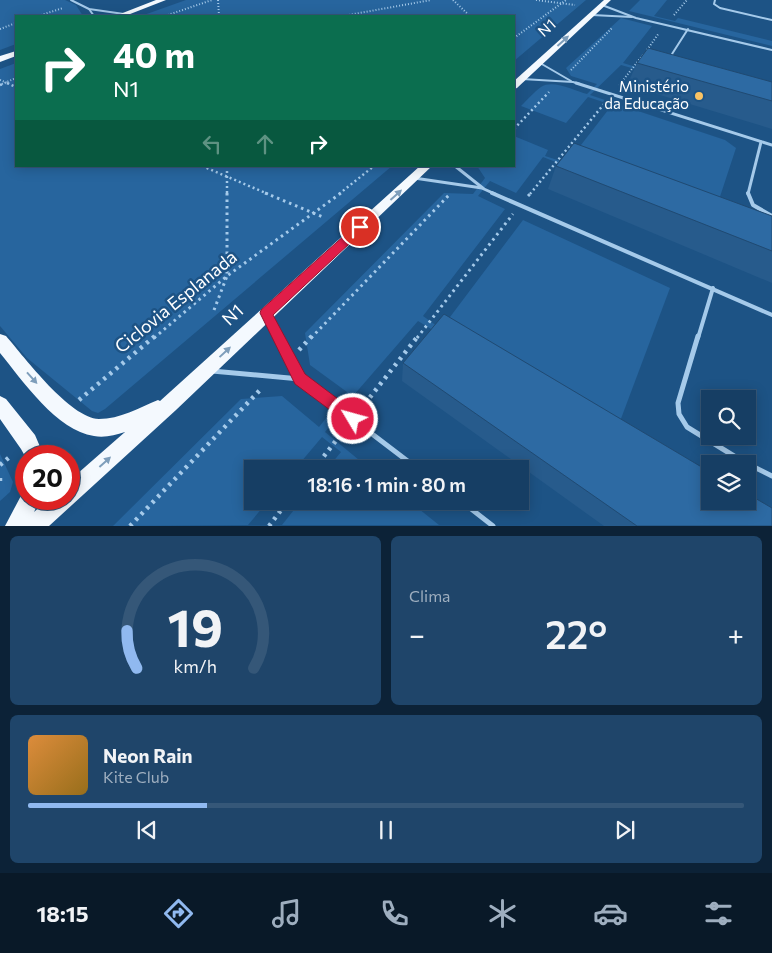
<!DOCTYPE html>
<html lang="pt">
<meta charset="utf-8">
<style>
:root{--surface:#163e64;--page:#1f456a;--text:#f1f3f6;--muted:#9eaebf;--line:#355778;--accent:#90b9f0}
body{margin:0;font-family:Commissioner,sans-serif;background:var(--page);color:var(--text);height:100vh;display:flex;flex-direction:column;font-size:19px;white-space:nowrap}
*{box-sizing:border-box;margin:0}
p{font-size:16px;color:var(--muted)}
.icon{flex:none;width:28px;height:28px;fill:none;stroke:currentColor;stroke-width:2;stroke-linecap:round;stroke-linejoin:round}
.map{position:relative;height:526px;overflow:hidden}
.side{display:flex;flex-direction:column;gap:10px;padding:10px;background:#0c2237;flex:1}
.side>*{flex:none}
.banner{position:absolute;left:15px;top:15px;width:500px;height:152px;border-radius:0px;box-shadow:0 2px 12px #0003,0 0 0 1px var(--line);background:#0b6e4f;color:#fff;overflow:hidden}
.buttons{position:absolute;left:701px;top:390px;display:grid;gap:10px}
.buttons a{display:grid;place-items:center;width:55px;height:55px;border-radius:0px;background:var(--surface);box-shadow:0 2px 12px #0003,0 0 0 1px var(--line);font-size:25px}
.speed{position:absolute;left:15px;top:445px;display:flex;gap:10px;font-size:25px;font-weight:700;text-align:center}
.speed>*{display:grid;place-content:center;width:65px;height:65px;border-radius:50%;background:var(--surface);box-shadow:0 2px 12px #0003,0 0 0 1px var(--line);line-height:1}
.speed .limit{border:8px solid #d22;background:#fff;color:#111}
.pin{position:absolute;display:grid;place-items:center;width:42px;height:42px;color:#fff;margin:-21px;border:2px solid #fff;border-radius:50%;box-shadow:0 1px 5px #0007}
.me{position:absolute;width:55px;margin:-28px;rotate:307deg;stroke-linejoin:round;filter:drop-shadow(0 0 4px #0008)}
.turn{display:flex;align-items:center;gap:18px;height:105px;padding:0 15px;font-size:22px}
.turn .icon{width:65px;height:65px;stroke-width:2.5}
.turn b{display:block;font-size:35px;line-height:42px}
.lanes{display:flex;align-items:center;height:48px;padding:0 15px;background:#0003;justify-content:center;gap:25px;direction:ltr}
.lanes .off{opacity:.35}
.big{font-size:38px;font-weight:600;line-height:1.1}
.side .card{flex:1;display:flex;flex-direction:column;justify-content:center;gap:8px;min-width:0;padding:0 18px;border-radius:8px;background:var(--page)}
.side .dial{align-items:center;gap:0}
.dial svg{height:130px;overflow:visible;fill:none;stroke:var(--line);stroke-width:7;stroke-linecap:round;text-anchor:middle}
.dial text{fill:var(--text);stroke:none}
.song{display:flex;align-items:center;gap:15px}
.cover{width:60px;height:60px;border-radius:8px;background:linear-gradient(135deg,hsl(30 70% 55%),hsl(40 70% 35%))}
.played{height:5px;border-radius:2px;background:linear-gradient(90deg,var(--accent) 25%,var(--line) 25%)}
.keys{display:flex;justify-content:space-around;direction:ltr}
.heat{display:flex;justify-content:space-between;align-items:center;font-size:28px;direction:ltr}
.side .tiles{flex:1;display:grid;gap:10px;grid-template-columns:1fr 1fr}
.card:last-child{grid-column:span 2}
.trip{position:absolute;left:244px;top:460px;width:285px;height:50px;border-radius:0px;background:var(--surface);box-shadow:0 2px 12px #0003,0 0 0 1px var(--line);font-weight:600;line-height:50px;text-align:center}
.dock{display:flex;height:80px;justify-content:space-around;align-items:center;background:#091928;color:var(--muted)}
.dock .icon{width:35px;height:35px}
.dock .on{color:var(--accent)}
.dock b{font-size:22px;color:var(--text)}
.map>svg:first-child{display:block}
.green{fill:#27659e}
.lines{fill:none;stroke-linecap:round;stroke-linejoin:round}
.path-far3{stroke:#a5caea;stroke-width:2;stroke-dasharray:1 2;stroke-linecap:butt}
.path-far2{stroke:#a5caea;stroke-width:2.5;stroke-dasharray:2 3;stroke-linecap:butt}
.path-far1{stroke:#a5caea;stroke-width:3;stroke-dasharray:2.5 4;stroke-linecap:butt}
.path{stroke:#a5caea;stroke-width:4.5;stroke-dasharray:3 5;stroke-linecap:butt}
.service-far3{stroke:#a5caea;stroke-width:2}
.service-far2{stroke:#a5caea;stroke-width:3}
.service-far1{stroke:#a5caea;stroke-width:4}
.service{stroke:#a5caea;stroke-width:5}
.trunk{fill:#f4f9fe;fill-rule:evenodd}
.wall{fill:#275b8c}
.building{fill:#2d6aa3;stroke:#204a72}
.oneway{fill:#7e9ebb}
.route{fill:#e11d48;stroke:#92132f}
.poi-dot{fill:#fac364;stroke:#1d5385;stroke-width:2}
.labels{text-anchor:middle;stroke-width:5;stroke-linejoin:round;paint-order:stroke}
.far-street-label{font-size:15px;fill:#fff;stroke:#1d5385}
.far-poi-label{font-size:15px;fill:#fff;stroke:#1d5385;text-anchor:end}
.street-label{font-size:18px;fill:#fff;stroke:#1d5385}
</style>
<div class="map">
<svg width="772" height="526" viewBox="0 0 772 526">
<rect width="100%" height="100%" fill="#1d5385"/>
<g class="green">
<polygon points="0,0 65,0 76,5 83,16 16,16 16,44 0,50"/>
<polygon points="186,0 586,0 514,61 514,16 141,16"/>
<polygon points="640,0 667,0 654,16 675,21 678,18 772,41 772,46 629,11"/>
<path d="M621 18 652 26 623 63 772 108 621 65 590 95 725 140 736 148 711 224 543 157 516 193 490 181 478 196 505 209 423 316 441 329 523 220 670 288 613 440 418 321 353 396 325 432 370 469H327L341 452 322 437 295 469H252V501H268L248 525 113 526 241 399 282 396 319 427 347 392 310 365 305 333 444 193 473 194 485 178 477 166H514V136L548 150 545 156 567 163 612 105 588 97 566 123 521 106C527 100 534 92 541 87 553 79 575 91 587 94L597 84 571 76 566 68Z"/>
<polygon points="16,63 16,166 392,166 105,409 98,413 92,411 27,358 0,326 0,69"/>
<polygon points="0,454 13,482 10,492 0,501"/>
<polygon points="301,501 409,501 439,525 282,525"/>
</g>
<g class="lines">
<g class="path-far3">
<polyline points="218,0 219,16"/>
<polyline points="453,0 470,16"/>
<polyline points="536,0 575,5"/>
<polyline points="674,15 687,0"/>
<polyline points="38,16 63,8"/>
<polyline points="165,16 212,0"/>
<polyline points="343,16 431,0"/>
<polyline points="0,29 16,23"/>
<polyline points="514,38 566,0"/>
<polyline points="647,50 659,33"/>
<polyline points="571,70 612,28"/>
<polyline points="0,80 10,84"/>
<polyline points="2,84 16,78"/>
<polyline points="620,84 643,55"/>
</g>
<g class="path-far2">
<polyline points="7,83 16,87"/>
<polyline points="0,85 5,83"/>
<polyline points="619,86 621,83"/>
<polyline points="514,129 549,92"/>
<polyline points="202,166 268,194"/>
<polyline points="227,166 227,194"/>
<polyline points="339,194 374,166"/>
<polyline points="530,194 604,104"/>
</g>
<g class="path-far1">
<polyline points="265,193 323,217"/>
<polyline points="528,196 531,193"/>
<polyline points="214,310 227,276 227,193"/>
<polyline points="154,338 227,276 341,193"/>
<polyline points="311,338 449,195"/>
<polyline points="417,338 513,214"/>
</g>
<g class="path">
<polyline points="299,350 312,336"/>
<polyline points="79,400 155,336"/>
<polyline points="360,410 418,336"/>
<polyline points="0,465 12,455"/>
<polyline points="314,469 345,429"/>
<polyline points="0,478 0,486"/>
<polyline points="130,526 261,389"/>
<polyline points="269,526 288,501"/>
</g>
<g class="service-far3">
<polyline points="71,0 89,9 124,14"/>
<polyline points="715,0 714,4 720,8 772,20"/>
<polyline points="602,5 636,18 772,50"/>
<polyline points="89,9 94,16"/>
<polyline points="592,15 632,17"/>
<polyline points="673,58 672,54 688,29"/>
<polyline points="540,63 571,81"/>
<polyline points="522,79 573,82 580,84"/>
</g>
<g class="service-far2">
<polyline points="576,83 772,145"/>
<polyline points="455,166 484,189 495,194"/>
<polyline points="414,178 482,188"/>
<polyline points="748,194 761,142"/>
</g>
<g class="service-far1">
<polyline points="492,193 772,315"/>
<polyline points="748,193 753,205 772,216"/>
<polyline points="268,317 279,338"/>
<polyline points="698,338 713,288"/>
</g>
<g class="service">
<polyline points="278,336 300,379 418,469"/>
<polyline points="698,336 678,403 679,414 687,427 747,464"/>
<polyline points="212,371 300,379"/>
<polyline points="748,464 772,476"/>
<polyline points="461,501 493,526"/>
</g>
<g class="trunk">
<polygon points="156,0 166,0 125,16 115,16"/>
<polygon points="604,0 611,0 517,88 514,89 514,81"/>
<polygon points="16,51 16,56 0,62 0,56"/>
<path d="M420 166H432L176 410 49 526H5L23 492 26 491V499H40L34 512 49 499H69V481L125 432C115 435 105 438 94 436 57 431 22 380 0 353V334L6 336C25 358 70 418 99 419 120 419 139 408 158 400L160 401Z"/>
<polygon points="0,396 6,399 35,435 44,456 26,456 26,458 21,449 0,419"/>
</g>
</g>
<g class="wall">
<polygon points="637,63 772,82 772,129 627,85"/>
<polygon points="556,166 772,216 772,283 548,189"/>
<polygon points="403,363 772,526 604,526 402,381"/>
</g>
<g class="building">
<polygon points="648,48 772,82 772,101 637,63"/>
<polygon points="574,143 772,216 772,251 556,166"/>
<polygon points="444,314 710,472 710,501 748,501 748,494 772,508 772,526 637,526 403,363"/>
</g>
<defs><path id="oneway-solid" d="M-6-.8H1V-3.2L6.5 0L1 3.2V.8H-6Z" transform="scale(1.25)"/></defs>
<g class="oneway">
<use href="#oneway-solid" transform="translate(563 41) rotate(-42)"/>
<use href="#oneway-solid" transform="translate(396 195) rotate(-42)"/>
<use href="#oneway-solid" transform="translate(225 352) rotate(-43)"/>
<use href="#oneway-solid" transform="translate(32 378) rotate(48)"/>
<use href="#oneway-solid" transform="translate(105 462) rotate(-42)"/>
</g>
<polygon class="route" points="360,223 364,225 365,227 364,230 273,315 305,374 358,414 360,419 358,425 353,427 295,384 260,313 261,310 356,225"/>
<circle class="poi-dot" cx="699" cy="96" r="5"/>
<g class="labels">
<g class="far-street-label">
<text transform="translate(547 28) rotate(-42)" y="5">N1</text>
</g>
<g class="far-poi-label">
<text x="689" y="92">Ministério<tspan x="689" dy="17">da Educação</tspan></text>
</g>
<g class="street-label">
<text transform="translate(176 302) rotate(-39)" y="6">Ciclovia Esplanada</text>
<text transform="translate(233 315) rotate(-43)" y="6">N1</text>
</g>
</g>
</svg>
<div class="buttons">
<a><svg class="icon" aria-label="search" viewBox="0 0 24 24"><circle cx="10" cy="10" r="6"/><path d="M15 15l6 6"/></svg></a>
<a><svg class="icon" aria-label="layers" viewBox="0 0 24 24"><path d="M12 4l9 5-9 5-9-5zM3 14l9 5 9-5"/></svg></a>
</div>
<div class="speed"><div class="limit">20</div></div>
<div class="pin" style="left:360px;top:227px;background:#d93025"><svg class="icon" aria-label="arrive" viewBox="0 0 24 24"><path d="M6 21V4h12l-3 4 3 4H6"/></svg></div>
<svg class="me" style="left:353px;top:419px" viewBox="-20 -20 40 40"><circle r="17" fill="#e11d48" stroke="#fff" stroke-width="3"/><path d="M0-11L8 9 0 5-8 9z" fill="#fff"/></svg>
<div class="trip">18:16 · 1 min · 80 m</div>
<div class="banner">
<div class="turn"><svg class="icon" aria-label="right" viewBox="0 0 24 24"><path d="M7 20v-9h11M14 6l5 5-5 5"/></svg><div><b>40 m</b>N1</div></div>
<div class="lanes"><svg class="icon off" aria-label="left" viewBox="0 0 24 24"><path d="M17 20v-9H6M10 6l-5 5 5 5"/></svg><svg class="icon off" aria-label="ahead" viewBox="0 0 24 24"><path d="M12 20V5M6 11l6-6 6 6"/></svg><svg class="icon" aria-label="right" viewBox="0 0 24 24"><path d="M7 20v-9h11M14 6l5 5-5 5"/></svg></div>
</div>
</div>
<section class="side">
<div class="tiles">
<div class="card dial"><svg viewBox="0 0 100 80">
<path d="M14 69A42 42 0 1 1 86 69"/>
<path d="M14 69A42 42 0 0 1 8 46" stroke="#90b9f0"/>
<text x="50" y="56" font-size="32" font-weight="700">19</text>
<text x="50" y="72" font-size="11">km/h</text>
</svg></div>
<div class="card"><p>Clima</p>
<div class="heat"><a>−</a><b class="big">22°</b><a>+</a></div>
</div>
<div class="card">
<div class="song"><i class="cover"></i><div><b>Neon Rain</b><p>Kite Club</p></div></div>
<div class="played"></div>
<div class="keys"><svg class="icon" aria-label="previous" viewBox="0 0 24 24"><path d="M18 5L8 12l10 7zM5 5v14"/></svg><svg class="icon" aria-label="pause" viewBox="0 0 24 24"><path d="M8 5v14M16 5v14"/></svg><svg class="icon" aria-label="next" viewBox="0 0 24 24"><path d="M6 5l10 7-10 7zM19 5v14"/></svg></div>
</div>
</div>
</section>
<nav class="dock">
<b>18:15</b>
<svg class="icon on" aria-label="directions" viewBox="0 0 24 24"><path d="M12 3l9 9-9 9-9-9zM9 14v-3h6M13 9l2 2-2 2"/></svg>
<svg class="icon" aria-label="music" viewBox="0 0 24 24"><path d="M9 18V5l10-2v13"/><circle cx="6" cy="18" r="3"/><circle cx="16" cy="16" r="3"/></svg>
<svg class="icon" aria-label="phone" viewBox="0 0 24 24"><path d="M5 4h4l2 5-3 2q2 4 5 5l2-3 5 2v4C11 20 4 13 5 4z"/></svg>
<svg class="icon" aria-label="climate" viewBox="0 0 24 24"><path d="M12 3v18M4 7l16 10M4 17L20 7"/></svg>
<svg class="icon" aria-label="car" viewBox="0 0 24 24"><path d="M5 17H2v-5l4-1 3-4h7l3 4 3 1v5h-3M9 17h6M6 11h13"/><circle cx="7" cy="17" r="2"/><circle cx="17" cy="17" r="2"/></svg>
<svg class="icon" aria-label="filters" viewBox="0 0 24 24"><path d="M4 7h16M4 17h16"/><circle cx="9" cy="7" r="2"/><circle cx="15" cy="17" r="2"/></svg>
</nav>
